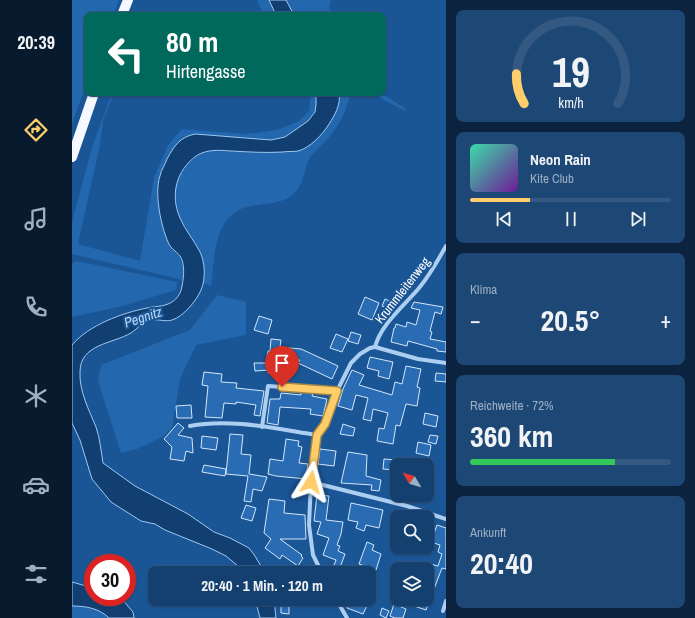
<!DOCTYPE html>
<html lang="de">
<meta charset="utf-8">
<style>
:root{--surface:#144070;--page:#1d4775;--text:#f1f3f6;--muted:#9dafc3;--line:#335983;--accent:#ffce6b}
body{margin:0;font-family:"Archivo Narrow",sans-serif;background:var(--page);color:var(--text);height:100vh;display:flex;flex-direction:column;font-size:15px;white-space:nowrap}
*{box-sizing:border-box;margin:0}
p{font-size:13px;color:var(--muted)}
.icon{flex:none;width:22px;height:22px;fill:none;stroke:currentColor;stroke-width:2;stroke-linecap:round;stroke-linejoin:round}
.map{position:relative;flex:1;overflow:hidden}
.drawer{display:flex;flex-direction:column;gap:10px;padding:10px;background:#0b233e;width:249px}
.drawer>*{flex:none}
.hud{position:absolute;left:12px;top:12px;width:302px;height:84px;border-radius:8px;box-shadow:0 1px 3px #0004,0 0 0 1px var(--line);background:#00695c;color:#fff;overflow:hidden}
.needle{width:26px;rotate:308deg}
.tools{position:absolute;left:318px;top:458px;display:grid;gap:8px}
.tools a{display:grid;place-items:center;width:44px;height:44px;border-radius:8px;background:var(--surface);box-shadow:0 1px 3px #0004,0 0 0 1px var(--line);font-size:20px}
.speed{position:absolute;left:12px;top:554px;display:flex;gap:8px;font-size:20px;font-weight:700;text-align:center}
.speed>*{display:grid;place-content:center;width:52px;height:52px;border-radius:50%;background:var(--surface);box-shadow:0 1px 3px #0004,0 0 0 1px var(--line);line-height:1}
.speed .limit{border:6px solid #d22;background:#fff;color:#111}
.pin{position:absolute;display:grid;place-items:center;width:34px;height:34px;color:#fff;margin:-41px -17px;border-radius:50% 50% 50% 0;rotate:-45deg;box-shadow:0 0 4px #0007}
.pin .icon{rotate:45deg}
.me{position:absolute;width:44px;margin:-22px;rotate:8deg;stroke-linejoin:round;filter:drop-shadow(0 0 3px #0008)}
.turn{display:flex;align-items:center;gap:14px;height:84px;padding:0 16px;font-size:18px}
.turn .icon{width:52px;height:52px;stroke-width:2.5}
.turn b{display:block;font-size:28px;line-height:34px}
.big{font-size:30px;font-weight:700;line-height:1.1}
.drawer .tile{flex:1;display:flex;flex-direction:column;justify-content:center;gap:6px;min-width:0;padding:0 14px;border-radius:8px;background:var(--page)}
.drawer .dial{align-items:center;gap:0}
.dial svg{height:104px;overflow:visible;fill:none;stroke:var(--line);stroke-width:7;stroke-linecap:round;text-anchor:middle}
.dial text{fill:var(--text);stroke:none}
.song{display:flex;align-items:center;gap:12px}
.cover{width:48px;height:48px;border-radius:6px;background:linear-gradient(135deg,hsl(160 70% 55%),hsl(280 70% 35%))}
.played{height:4px;border-radius:2px;background:linear-gradient(90deg,var(--accent) 30%,var(--line) 30%)}
.keys{display:flex;justify-content:space-around;direction:ltr}
.heat{display:flex;justify-content:space-between;align-items:center;font-size:22px;direction:ltr}
.charge{height:6px;border-radius:3px;background:linear-gradient(90deg,#34c759 72%,var(--line) 0)}
.trip{position:absolute;left:76px;top:566px;width:228px;height:40px;border-radius:8px;background:var(--surface);box-shadow:0 1px 3px #0004,0 0 0 1px var(--line);font-weight:700;line-height:40px;text-align:center}
main{display:flex;flex:1;min-height:0}
.tab-bar{display:flex;flex-direction:column;width:72px;justify-content:space-around;align-items:center;background:#081a2d;color:var(--muted)}
.tab-bar .icon{width:28px;height:28px}
.tab-bar .on{color:var(--accent)}
.tab-bar b{font-size:18px;color:var(--text)}
.map>svg:first-child{display:block}
.green{fill:#2367ae}
.water{fill:#123f72;stroke:#9fc9f2}
.building{fill:#296cb3;stroke:#d3e7fb}
.lines{fill:none;stroke-linecap:round;stroke-linejoin:round}
.street{stroke:#accef0;stroke-width:4}
.primary{stroke:#f5f9ff;stroke-width:10}
.route-casing{stroke:#a68646;stroke-width:10}
.route{stroke:#ffce6b;stroke-width:7}
.labels{text-anchor:middle;stroke-width:4;stroke-linejoin:round;paint-order:stroke}
.street-label{font-size:13px;fill:#fff;stroke:#1a5595}
.water-label{font-size:14px;font-style:italic;fill:#b9d7f6;stroke:#1a5595}
</style>
<main>
<nav class="tab-bar">
<b>20:39</b>
<svg class="icon on" aria-label="directions" viewBox="0 0 24 24"><path d="M12 3l9 9-9 9-9-9zM9 14v-3h6M13 9l2 2-2 2"/></svg>
<svg class="icon" aria-label="music" viewBox="0 0 24 24"><path d="M9 18V5l10-2v13"/><circle cx="6" cy="18" r="3"/><circle cx="16" cy="16" r="3"/></svg>
<svg class="icon" aria-label="phone" viewBox="0 0 24 24"><path d="M5 4h4l2 5-3 2q2 4 5 5l2-3 5 2v4C11 20 4 13 5 4z"/></svg>
<svg class="icon" aria-label="climate" viewBox="0 0 24 24"><path d="M12 3v18M4 7l16 10M4 17L20 7"/></svg>
<svg class="icon" aria-label="car" viewBox="0 0 24 24"><path d="M5 17H2v-5l4-1 3-4h7l3 4 3 1v5h-3M9 17h6M6 11h13"/><circle cx="7" cy="17" r="2"/><circle cx="17" cy="17" r="2"/></svg>
<svg class="icon" aria-label="filters" viewBox="0 0 24 24"><path d="M4 7h16M4 17h16"/><circle cx="9" cy="7" r="2"/><circle cx="15" cy="17" r="2"/></svg>
</nav>
<div class="map">
<svg width="374" height="618" viewBox="0 0 374 618">
<rect width="100%" height="100%" fill="#1a5595"/>
<g class="green">
<polygon points="0,0 47,0 41,15 15,15 15,82 0,124"/>
<polygon points="185,0 197,0 204,15 191,15"/>
<polygon points="214,0 259,0 257,8 261,15 222,15"/>
<path d="M40 93H42L31 121 28 145 6 244 68 261 82 178 96 145 110 129 174 134 205 130 227 121 237 111 239 93H244V105L243 112 236 121 213 137 199 140 123 134 101 149 102 251C111 258 112 269 111 280L0 254V222L20 147Z"/>
<path d="M267 93H279C274 110 269 123 258 136 252 143 245 149 239 156 230 171 234 187 216 198 203 205 189 203 175 207 140 216 143 260 139 287L134 283 131 284 132 275 129 253 107 216 102 190 107 177 115 165 124 157 133 151 145 150 181 153 226 151 250 134 268 95Z"/>
<polygon points="299,93 309,93 334,109 333,111"/>
<polygon points="5,261 105,282 104,290 51,306 0,317 0,264"/>
<polygon points="145,295 174,302 174,335 124,345 108,379 100,427 92,436 65,449 49,453 26,381 29,365 118,330"/>
<path d="M0 606C13 606 27 608 37 618H0Z"/>
</g>
<g class="water">
<polygon points="197,0 214,0 222,15 204,15"/>
<path d="M244 93H267C269 104 263 115 257 124 251 134 238 148 226 151 221 152 215 151 211 152 193 153 177 152 159 151 147 150 135 149 124 156 104 171 98 195 108 218 113 230 122 240 128 252 133 262 134 279 129 290 125 300 111 317 100 320 94 322 86 319 79 320 71 322 66 328 59 333 40 344 8 344 8 372 7 391 17 410 24 427 28 438 29 451 31 463L63 486 116 514 142 532 158 538 177 548 183 556 193 573H171L166 566 154 556 140 549 93 530 83 524 69 521 39 502 20 479 8 440 0 423V345C17 325 50 313 75 308 82 306 90 307 96 304 104 301 109 294 110 286 112 277 113 263 108 256 104 251 98 248 96 242 89 226 82 193 88 176 89 170 93 165 95 159 102 146 108 137 123 134L199 140 213 137 236 121 243 112 244 105Z"/>
<path d="M0 582 21 588V597L49 598 61 612 62 618H37C27 608 13 606 0 606Z"/>
<polygon points="183,599 202,599 204,618 188,618"/>
</g>
<g class="building">
<polygon points="293,297 307,303 300,320 286,314"/>
<polygon points="313,299 322,303 319,310 310,306"/>
<polygon points="342,302 371,307 369,314 363,312 358,331 360,332 358,339 374,342 374,352 365,351 365,349 336,341 335,346 319,342 322,328 323,328 324,324 334,327 335,322 344,325 348,310 339,308"/>
<polygon points="187,316 200,320 196,334 182,330"/>
<polygon points="279,332 289,335 286,344 276,341"/>
<polygon points="264,334 276,339 270,352 258,348"/>
<polygon points="199,339 209,340 208,347 229,349 266,366 260,379 226,363 228,360 212,359 210,375 196,373 197,370 183,371 182,363 194,363 196,351 198,351"/>
<polygon points="298,357 321,362 317,379 306,376 307,371 295,368"/>
<polygon points="334,366 349,369 345,387 348,388 345,406 334,404 328,426 324,425 321,444 305,441 307,428 312,429 316,413 301,409 299,421 291,419 296,398 284,395 280,410 266,406 271,389 280,370 292,375 287,385 320,395 323,382 330,384"/>
<polygon points="132,372 150,374 149,382 165,383 164,388 192,391 188,416 182,415 184,405 164,402 164,404 152,403 150,418 133,417 136,386 130,385"/>
<polygon points="364,373 374,374 374,382 363,381"/>
<polygon points="229,392 241,393 240,396 255,399 251,416 238,414 239,409 208,407 206,425 195,423 198,399 208,399 209,393 229,395"/>
<polygon points="119,405 120,418 105,418 104,406"/>
<polygon points="353,413 366,416 364,427 351,424"/>
<polygon points="106,423 112,428 106,435 120,438 121,453 114,451 112,461 98,459 100,447 92,439"/>
<polygon points="271,424 283,428 281,436 268,434"/>
<polygon points="158,434 171,435 169,454 179,455 177,474 195,477 190,491 181,489 179,502 172,501 176,476 154,474"/>
<polygon points="358,435 366,436 364,444 356,442"/>
<polygon points="130,436 146,438 144,450 129,448"/>
<polygon points="214,439 227,441 226,446 230,447 227,463 236,464 234,479 204,476 196,474 198,459 211,461"/>
<polygon points="346,442 359,445 357,456 344,453"/>
<polygon points="248,449 264,451 262,466 246,464"/>
<polygon points="276,452 295,455 294,476 309,480 307,491 299,490 300,485 269,483"/>
<polygon points="312,459 324,460 323,470 311,469"/>
<polygon points="132,465 154,469 153,476 130,472"/>
<polygon points="245,495 257,496 254,520 271,522 269,534 265,545 268,546 266,551 273,554 266,573 259,573 264,560 251,555 257,538 245,534 249,522 242,521"/>
<polygon points="197,499 213,501 212,513 233,515 234,539 208,539 230,555 229,556 231,558 226,566 210,555 208,559 193,548 199,539 192,533"/>
<polygon points="279,503 311,510 307,528 294,525 292,531 284,528 286,522 276,520"/>
<polygon points="174,505 184,508 180,521 169,518"/>
<polygon points="365,525 374,528 374,569 370,568 354,610 339,605 341,599 355,599 355,563 366,566 370,554 366,552 368,545 359,542"/>
<polygon points="295,542 302,545 300,550 309,554 304,570 287,564"/>
<polygon points="278,599 298,599 291,614 275,608"/>
<polygon points="209,604 217,604 217,614 209,613"/>
<polygon points="322,604 334,609 331,618 323,618 318,616"/>
<polygon points="310,608 317,611 314,618 308,615"/>
</g>
<g class="lines">
<g class="street">
<path d="M303 347C309 324 332 306 347 288 358 275 366 260 374 246"/>
<polyline points="303,347 346,359 374,363"/>
<path d="M118 426C158 418 205 429 245 435"/>
<polyline points="190,427 196,386 265,391"/>
<polyline points="239,482 335,506 374,519"/>
<polyline points="250,573 241,555 237,525 239,482 245,435 253,424 265,391 279,363 288,354 298,348 303,347"/>
<polyline points="264,599 275,618"/>
<polyline points="371,611 374,601"/>
</g>
<g class="primary">
<polyline points="50,15 56,0"/>
<polyline points="0,157 22,93"/>
</g>
</g>
<g class="lines">
<defs>
<polyline id="route" points="210,387 265,391 253,424 245,435 239,482"/>
</defs>
<use href="#route" class="route-casing"/>
<use href="#route" class="route"/>
</g>
<g class="labels">
<g class="street-label">
<text transform="translate(330 290) rotate(-52)" y="5">Krummleitenweg</text>
</g>
<g class="water-label">
<text transform="translate(71 317) rotate(-18)" y="5">Pegnitz</text>
</g>
</g>
</svg>
<div class="tools">
<a><svg class="needle" viewBox="-14 -14 28 28"><path d="M0-13l5 13h-10z" fill="#e53935"/><path d="M0 13l5-13h-10z" fill="#9dafc3"/></svg></a>
<a><svg class="icon" aria-label="search" viewBox="0 0 24 24"><circle cx="10" cy="10" r="6"/><path d="M15 15l6 6"/></svg></a>
<a><svg class="icon" aria-label="layers" viewBox="0 0 24 24"><path d="M12 4l9 5-9 5-9-5zM3 14l9 5 9-5"/></svg></a>
</div>
<div class="speed"><div class="limit">30</div></div>
<div class="pin" style="left:210px;top:387px;background:#d93025"><svg class="icon" aria-label="arrive" viewBox="0 0 24 24"><path d="M6 21V4h12l-3 4 3 4H6"/></svg></div>
<svg class="me" style="left:239px;top:482px" viewBox="-20 -20 40 40"><path d="M0-17L14 15 0 8-14 15z" fill="#ffce6b" stroke="#fff" stroke-width="4"/></svg>
<div class="trip">20:40 · 1 Min. · 120 m</div>
<div class="hud">
<div class="turn"><svg class="icon" aria-label="left" viewBox="0 0 24 24"><path d="M17 20v-9H6M10 6l-5 5 5 5"/></svg><div><b>80 m</b>Hirtengasse</div></div>
</div>
</div>
<section class="drawer">
<div class="tile dial"><svg viewBox="0 0 100 80">
<path d="M14 69A42 42 0 1 1 86 69"/>
<path d="M14 69A42 42 0 0 1 8 46" stroke="#ffce6b"/>
<text x="50" y="56" font-size="32" font-weight="700">19</text>
<text x="50" y="72" font-size="11">km/h</text>
</svg></div>
<div class="tile">
<div class="song"><i class="cover"></i><div><b>Neon Rain</b><p>Kite Club</p></div></div>
<div class="played"></div>
<div class="keys"><svg class="icon" aria-label="previous" viewBox="0 0 24 24"><path d="M18 5L8 12l10 7zM5 5v14"/></svg><svg class="icon" aria-label="pause" viewBox="0 0 24 24"><path d="M8 5v14M16 5v14"/></svg><svg class="icon" aria-label="next" viewBox="0 0 24 24"><path d="M6 5l10 7-10 7zM19 5v14"/></svg></div>
</div>
<div class="tile"><p>Klima</p>
<div class="heat"><a>−</a><b class="big">20.5°</b><a>+</a></div>
</div>
<div class="tile"><p>Reichweite · 72%</p><b class="big">360 km</b><div class="charge"></div></div>
<div class="tile"><p>Ankunft</p><b class="big">20:40</b></div>
</section>
</main>
